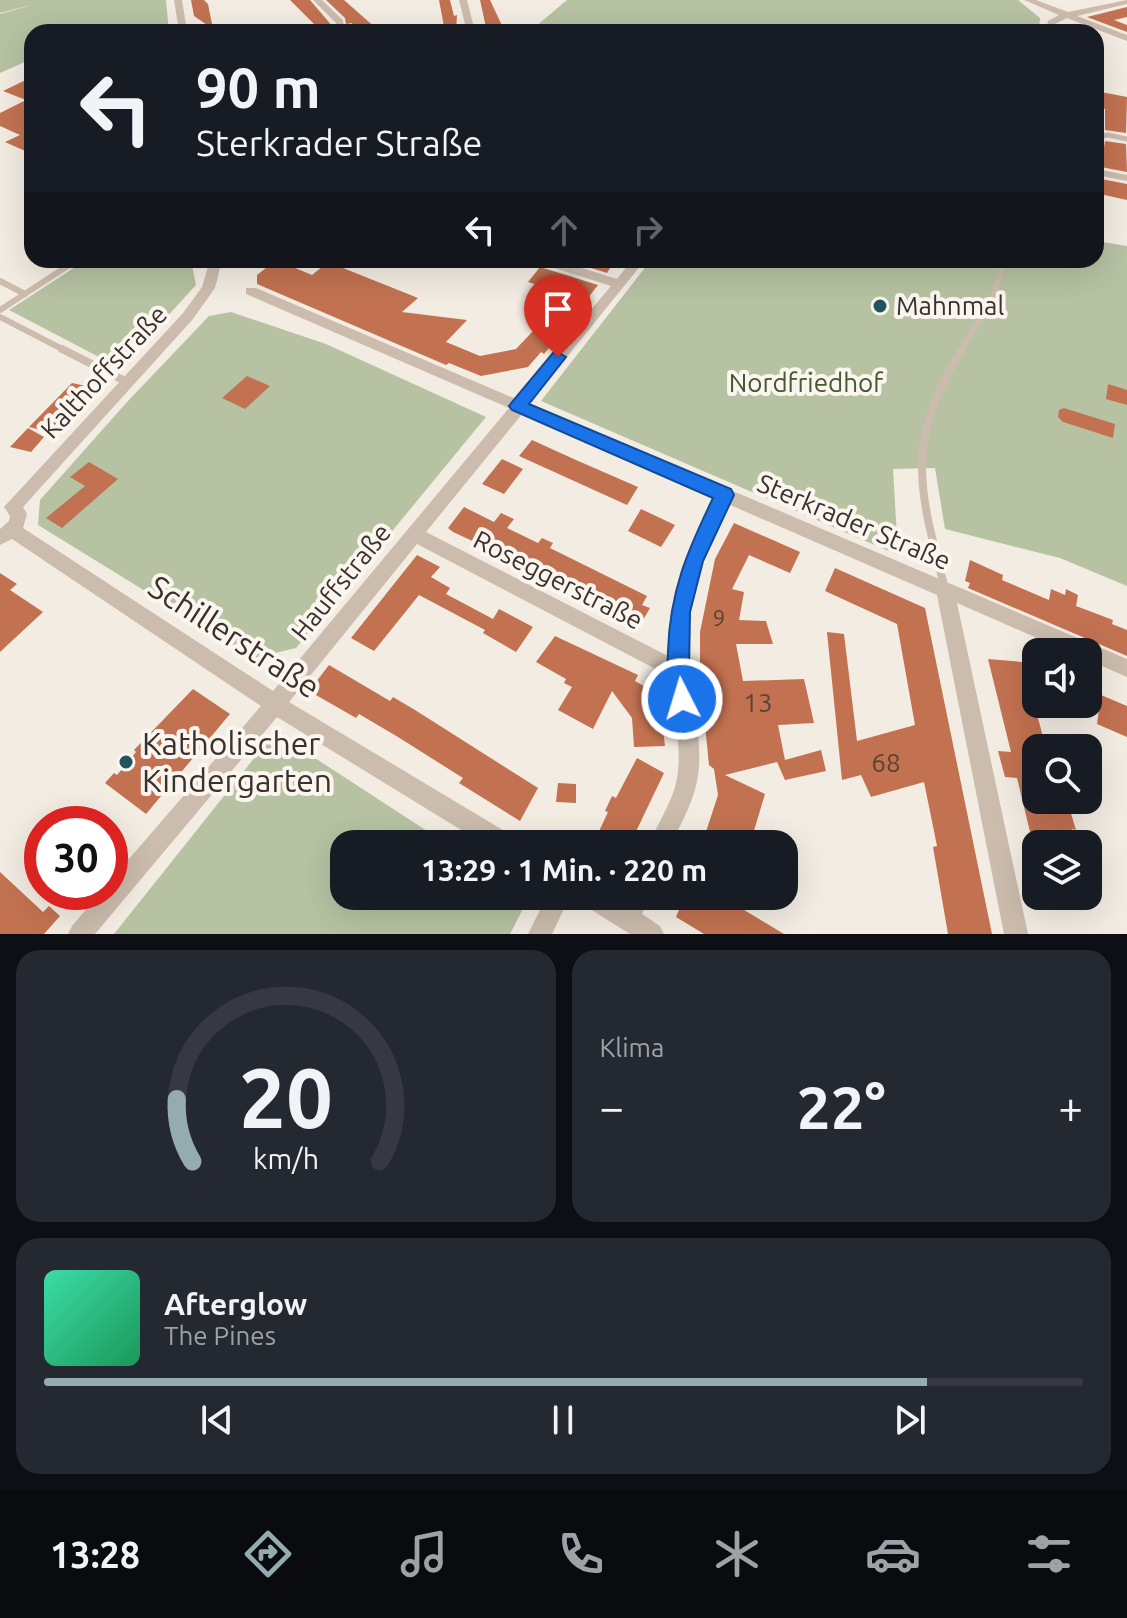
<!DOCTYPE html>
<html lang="de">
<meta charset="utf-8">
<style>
:root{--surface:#171b24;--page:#242831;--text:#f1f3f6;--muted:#9ea1a6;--line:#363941;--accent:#94abb0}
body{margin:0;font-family:Ubuntu,sans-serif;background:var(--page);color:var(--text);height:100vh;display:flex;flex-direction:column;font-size:30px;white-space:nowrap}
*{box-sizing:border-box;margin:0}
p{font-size:26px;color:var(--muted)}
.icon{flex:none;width:44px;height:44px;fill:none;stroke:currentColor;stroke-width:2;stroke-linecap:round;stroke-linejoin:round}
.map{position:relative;height:934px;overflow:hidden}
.side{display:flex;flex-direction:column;gap:16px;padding:16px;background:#0d0f14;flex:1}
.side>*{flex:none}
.hud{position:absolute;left:24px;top:24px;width:1080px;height:244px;border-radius:24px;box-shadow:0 8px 32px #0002;background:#171b24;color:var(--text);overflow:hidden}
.tools{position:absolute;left:1022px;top:638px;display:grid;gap:16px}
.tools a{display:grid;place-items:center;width:80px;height:80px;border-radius:16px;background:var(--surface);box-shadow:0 8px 32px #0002;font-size:40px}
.speed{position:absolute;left:24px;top:806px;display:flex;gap:16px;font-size:40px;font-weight:700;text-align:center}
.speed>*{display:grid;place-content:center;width:104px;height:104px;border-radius:50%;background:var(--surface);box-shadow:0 8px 32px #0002;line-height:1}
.speed .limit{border:12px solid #d22;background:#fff;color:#111}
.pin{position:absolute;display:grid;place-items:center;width:68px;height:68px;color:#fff;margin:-82px -34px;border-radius:50% 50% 50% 0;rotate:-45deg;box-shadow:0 0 8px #0007}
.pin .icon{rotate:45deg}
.me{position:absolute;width:88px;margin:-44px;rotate:355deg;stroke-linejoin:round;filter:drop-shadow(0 0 6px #0008)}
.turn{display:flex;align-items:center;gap:28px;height:168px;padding:0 40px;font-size:36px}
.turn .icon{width:104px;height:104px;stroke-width:2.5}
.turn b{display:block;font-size:56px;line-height:68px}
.lanes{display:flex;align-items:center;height:76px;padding:0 40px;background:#0003;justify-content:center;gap:40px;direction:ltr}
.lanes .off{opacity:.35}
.big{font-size:60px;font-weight:700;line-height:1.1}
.side .tile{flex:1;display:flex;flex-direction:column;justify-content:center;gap:12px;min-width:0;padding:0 28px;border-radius:24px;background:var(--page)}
.side .dial{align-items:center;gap:0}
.dial svg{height:208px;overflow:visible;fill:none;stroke:var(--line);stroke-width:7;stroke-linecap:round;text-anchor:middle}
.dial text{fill:var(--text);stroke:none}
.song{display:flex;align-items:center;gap:24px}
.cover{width:96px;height:96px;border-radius:12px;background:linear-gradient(135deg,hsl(160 70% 55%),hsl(150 70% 35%))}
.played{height:8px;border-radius:4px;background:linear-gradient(90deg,var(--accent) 85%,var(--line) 85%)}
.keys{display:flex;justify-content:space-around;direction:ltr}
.heat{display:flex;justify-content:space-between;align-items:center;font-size:44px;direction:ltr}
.side .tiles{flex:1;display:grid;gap:16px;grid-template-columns:1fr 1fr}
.tile:last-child{grid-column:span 2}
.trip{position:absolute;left:330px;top:830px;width:468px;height:80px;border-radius:24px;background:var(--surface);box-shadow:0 8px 32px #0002;font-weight:700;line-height:80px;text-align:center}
.dock{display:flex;height:128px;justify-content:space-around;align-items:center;background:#090b0e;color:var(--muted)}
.dock .icon{width:56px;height:56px}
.dock .active{color:var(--accent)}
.dock b{font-size:36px;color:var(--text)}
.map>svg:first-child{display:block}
.green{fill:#b6c2a2}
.building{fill:#c27251}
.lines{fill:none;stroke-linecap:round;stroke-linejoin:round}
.lane-far3{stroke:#cbbcad;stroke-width:5}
.lane-far2{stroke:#cbbcad;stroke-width:6}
.lane-far1{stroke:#cbbcad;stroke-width:8}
.lane{stroke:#cbbcad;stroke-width:10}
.street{fill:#cbbcad;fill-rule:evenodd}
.route{fill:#1a73e8;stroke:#114b97;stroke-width:2}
.poi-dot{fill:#22545b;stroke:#faf5ee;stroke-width:3}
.labels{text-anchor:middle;stroke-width:8;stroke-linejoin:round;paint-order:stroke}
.number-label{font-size:22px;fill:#5c4135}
.poi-label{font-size:26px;fill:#3a312c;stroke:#faf5ee;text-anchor:start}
.street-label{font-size:26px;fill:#3a312c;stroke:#faf5ee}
.park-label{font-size:26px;fill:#475830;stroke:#faf5ee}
.near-number-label{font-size:26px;fill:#5c4135}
.near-street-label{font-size:32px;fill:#3a312c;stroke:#faf5ee}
.near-poi-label{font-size:32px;fill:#3a312c;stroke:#faf5ee;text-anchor:start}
</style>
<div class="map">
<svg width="1127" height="934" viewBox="0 0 1127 934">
<rect width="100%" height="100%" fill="#f3ece2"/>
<g class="green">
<polygon points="0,0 166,0 169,32 32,32 32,62 27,61 0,73 0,14 35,4 0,13"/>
<polygon points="567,0 1018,0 1040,18 1039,32 557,32 535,27"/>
<polygon points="1096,241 1127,246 1127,586 1060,558 945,529 935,468 893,469 898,555 541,401 651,260 1096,260"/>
<polygon points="86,260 191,260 196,285 120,368 9,310"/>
<polygon points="231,312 326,344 486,417 296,648 254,658 38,525 40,500 127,402 209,316"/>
<polygon points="275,732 447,844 344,844 344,896 527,896 529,897 510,934 114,934"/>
</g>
<g class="building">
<polygon points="191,0 204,0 208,4 213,29 194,16"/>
<polygon points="290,0 310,0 333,27 320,30"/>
<polygon points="326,0 344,0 378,30 352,32 352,23 346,24 345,18"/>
<polygon points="439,0 450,0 454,16 457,15 456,32 445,32"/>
<polygon points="480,0 490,0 505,32 487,32"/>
<polygon points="1127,7 1127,17 1114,20 1127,25 1127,32 1087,17"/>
<polygon points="32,77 32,154 5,142 20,135 0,126 0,113 26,100 3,91"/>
<polygon points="1096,91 1127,97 1126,133 1105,130 1105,109 1096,106"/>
<polygon points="1105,141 1126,144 1127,172 1101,167"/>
<polygon points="1101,179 1127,184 1127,200 1100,194"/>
<polygon points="276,260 312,275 328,262 418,298 402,312 467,320 446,342 480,356 516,349 535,329 541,331 568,295 528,282 540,267 598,285 548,349 544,354 541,352 528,367 481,376 449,363 446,365 257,284 257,275"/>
<polygon points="577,260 615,260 607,273 575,263"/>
<polygon points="247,376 270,386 245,409 222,398"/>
<polygon points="72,383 91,387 49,432 29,427"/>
<polygon points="1108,384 1127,390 1127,405 1106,399"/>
<polygon points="1064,408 1115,424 1113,438 1063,422 1058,417 1059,410"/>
<polygon points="28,428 44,437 31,452 10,447"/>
<polygon points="532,440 576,460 638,487 627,505 519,456"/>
<polygon points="502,459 523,469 504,494 482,484"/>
<polygon points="89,462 118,479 62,528 46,518 85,486 70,477"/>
<polygon points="464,507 494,522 501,513 514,519 507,528 538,543 542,538 553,543 550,548 647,596 642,605 650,608 643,620 635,616 632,622 597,604 600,599 577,588 574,592 542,573 453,532 448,528"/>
<polygon points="641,509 675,525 661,547 628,531"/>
<polygon points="734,523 800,552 790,573 749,555 732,589 744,592 739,620 766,621 773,644 736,644 743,681 804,679 814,723 778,725 785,760 821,750 826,771 785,780 777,762 725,775 765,794 753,834 749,844 702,844 718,795 714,769 709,765 705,725 709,725 700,665 700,632 715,559"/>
<polygon points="417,555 440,567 431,577 450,588 446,594 493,619 499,609 533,627 516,652 483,633 485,630 419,595 374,651 351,638"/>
<polygon points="970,560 1003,575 1002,580 1049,600 1051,589 1065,595 1066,589 1078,595 1076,606 1113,620 1112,624 1127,630 1127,656 968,588 970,583 965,581"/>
<polygon points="835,568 925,608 992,934 948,934 933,847 937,846 924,782 871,797 861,775 842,780 827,632 844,634 857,741 915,725 897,624 825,591"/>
<polygon points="0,573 17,584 10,590 43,612 0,652"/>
<polygon points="555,636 638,675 635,681 644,686 652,696 653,706 660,705 665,746 634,747 632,718 612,691 593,729 558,710 572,687 564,683 566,679 536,662"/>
<polygon points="988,659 1023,662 1046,748 1036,748 1036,800 1067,800 1076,830 1072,829 1076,844 1032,840 1017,778 1005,777 998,751 1011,752"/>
<polygon points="329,665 390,701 393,697 415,710 538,788 520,821 459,783 463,778 398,737 359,714 356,718 309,691"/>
<polygon points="193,689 230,714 146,814 105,783 114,773 117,775 136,752 134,750"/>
<polygon points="1101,695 1127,706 1127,737 1097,724"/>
<polygon points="637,758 664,773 630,844 593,844 608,812 605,811 612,796 616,798"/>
<polygon points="558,783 576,784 576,803 556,802"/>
<polygon points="0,872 43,912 49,906 60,916 44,934 0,934"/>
<polygon points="665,896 721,896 784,934 704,934 676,917 681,905"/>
</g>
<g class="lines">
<polyline class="lane-far3" points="1096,137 1108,135 1127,139"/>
<g class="lane-far2">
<polyline points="0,281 25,294"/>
<polyline points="0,310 77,260"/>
<polyline points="0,317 66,351"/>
<polyline points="961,351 993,296 1005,260"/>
</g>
<g class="lane-far1">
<polyline points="62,349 125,381"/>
<path d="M945 589C919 488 904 443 962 349"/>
</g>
<polyline class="lane" points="110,849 134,870"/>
<g class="street">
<polygon points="174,0 182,0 187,32 179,32"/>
<polygon points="313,0 322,0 343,20 344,32 336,32 336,23"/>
<polygon points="459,0 467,0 475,32 467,32"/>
<polygon points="1024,0 1036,0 1068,12 1127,0 1127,4 1077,16 1127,35 1127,41 1067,18 1055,24 1054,32 1046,32 1048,21 1059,15"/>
<polygon points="1096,169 1127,175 1127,181 1096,175"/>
<path d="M210 260H222L215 288 193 319 23 507 27 514 23 528 273 691 509 408 246 294V288H256L516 399 611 286 539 263 537 260H556L617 279 632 260H645L529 404 1127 659V677L1088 660V652H1069L957 603 1028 934H1004L937 595 728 504C704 549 686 600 687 652 688 693 704 734 698 775 695 799 682 822 671 844H649C657 825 669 807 675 787 685 751 672 713 669 676L417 544 289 702 513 836 516 844H484L277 717 95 934H68L72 926 101 892H110V881L261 706 12 539 0 545V529L9 521 10 516 4 507 183 313 202 287ZM522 414 714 498C687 546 668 600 668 656L426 532Z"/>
<polygon points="547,896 570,896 552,934 528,934"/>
<polygon points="579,896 611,896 623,903 626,896 649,896 642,914 660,926 664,934 630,934 582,904"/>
</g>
</g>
<path class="route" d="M558 352 566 357 529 404 731 489 734 495 703 561 690 612 689 671 693 699 690 707 682 710 674 707C667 689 667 670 668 651 670 591 687 552 713 498L512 410 509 406 512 402 553 353Z"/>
<g class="poi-dot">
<circle cx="880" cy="306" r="8"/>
<circle cx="126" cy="762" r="8"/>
</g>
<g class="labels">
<g class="number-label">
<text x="719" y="626">9</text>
</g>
<g class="poi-label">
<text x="896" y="315">Mahnmal</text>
</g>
<g class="street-label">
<text transform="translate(104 372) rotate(-47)" y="9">Kalthoffstraße</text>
<text transform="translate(854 522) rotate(23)" y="9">Sterkrader Straße</text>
<text transform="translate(558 580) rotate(27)" y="9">Roseggerstraße</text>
<text transform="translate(341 582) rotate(-51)" y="9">Hauffstraße</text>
</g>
<g class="park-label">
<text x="806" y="392">Nordfriedhof</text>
</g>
<g class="near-number-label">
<text x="758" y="712">13</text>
<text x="886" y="772">68</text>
</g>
<g class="near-street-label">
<text transform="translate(234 637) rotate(33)" y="11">Schillerstraße</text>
</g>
<g class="near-poi-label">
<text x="142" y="755">Katholischer<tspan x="142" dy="37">Kindergarten</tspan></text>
</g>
</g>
</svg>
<div class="tools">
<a><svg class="icon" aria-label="sound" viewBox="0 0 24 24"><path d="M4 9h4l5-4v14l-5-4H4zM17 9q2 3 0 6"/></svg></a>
<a><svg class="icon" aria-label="search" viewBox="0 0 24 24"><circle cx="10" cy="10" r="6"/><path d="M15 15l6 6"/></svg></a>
<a><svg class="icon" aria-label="layers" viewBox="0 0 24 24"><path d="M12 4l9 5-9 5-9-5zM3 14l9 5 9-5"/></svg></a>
</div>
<div class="speed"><div class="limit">30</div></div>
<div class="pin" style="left:558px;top:357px;background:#d93025"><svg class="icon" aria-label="arrive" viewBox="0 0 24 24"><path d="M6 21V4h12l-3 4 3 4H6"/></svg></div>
<svg class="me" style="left:682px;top:699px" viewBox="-20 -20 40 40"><circle r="17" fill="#1a73e8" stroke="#fff" stroke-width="3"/><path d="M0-11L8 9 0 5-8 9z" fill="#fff"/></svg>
<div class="trip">13:29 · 1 Min. · 220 m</div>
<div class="hud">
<div class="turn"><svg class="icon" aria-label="left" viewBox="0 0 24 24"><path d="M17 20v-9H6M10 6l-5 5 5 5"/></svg><div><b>90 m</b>Sterkrader Straße</div></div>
<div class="lanes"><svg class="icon" aria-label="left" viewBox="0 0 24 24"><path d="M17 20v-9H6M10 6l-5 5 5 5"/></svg><svg class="icon off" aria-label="ahead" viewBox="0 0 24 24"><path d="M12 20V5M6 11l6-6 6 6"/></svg><svg class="icon off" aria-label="right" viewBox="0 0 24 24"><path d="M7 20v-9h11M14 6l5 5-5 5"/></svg></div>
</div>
</div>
<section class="side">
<div class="tiles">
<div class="tile dial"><svg viewBox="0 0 100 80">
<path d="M14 69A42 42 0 1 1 86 69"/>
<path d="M14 69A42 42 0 0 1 8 45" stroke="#94abb0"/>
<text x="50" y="56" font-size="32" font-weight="700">20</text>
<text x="50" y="72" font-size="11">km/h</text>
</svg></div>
<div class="tile"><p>Klima</p>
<div class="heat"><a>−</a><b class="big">22°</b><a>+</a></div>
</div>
<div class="tile">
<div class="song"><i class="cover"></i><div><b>Afterglow</b><p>The Pines</p></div></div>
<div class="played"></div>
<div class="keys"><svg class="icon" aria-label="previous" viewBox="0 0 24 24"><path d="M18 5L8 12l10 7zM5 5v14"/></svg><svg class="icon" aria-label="pause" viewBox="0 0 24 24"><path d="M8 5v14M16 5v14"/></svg><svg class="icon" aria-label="next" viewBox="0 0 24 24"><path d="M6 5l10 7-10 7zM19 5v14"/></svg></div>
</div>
</div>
</section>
<nav class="dock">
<b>13:28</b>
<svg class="icon active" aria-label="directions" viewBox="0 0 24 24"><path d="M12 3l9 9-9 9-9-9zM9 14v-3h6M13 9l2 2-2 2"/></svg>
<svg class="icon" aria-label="music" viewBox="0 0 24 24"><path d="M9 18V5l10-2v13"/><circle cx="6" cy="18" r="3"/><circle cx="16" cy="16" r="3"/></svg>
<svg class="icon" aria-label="phone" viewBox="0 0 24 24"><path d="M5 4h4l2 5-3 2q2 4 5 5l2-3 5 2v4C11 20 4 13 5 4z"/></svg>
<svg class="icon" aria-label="climate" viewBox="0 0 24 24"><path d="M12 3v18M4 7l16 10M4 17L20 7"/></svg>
<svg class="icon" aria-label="car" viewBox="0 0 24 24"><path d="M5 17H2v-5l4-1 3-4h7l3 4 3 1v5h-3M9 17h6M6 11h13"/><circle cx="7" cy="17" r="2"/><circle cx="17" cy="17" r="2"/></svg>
<svg class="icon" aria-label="filters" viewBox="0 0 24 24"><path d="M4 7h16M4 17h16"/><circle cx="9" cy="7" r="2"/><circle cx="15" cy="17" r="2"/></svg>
</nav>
